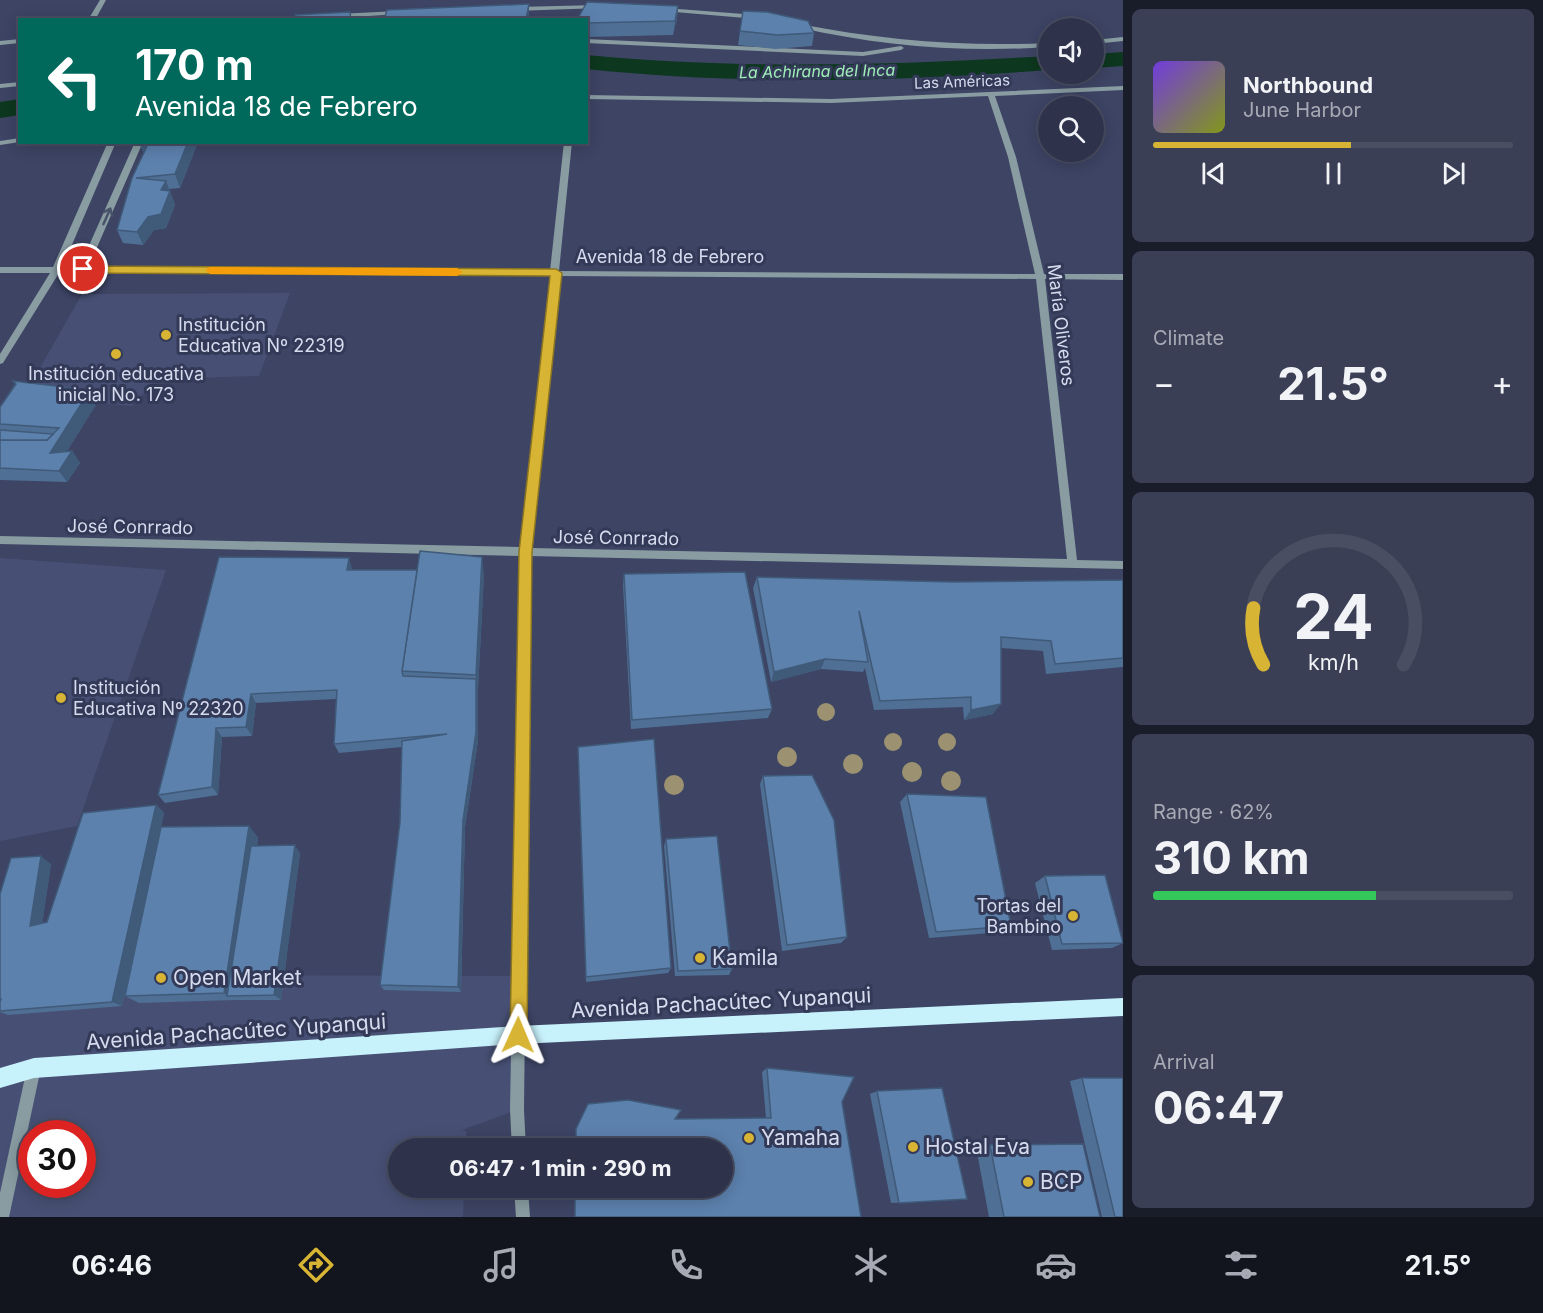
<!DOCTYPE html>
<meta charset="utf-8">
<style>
:root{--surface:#2e334b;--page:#3a3f55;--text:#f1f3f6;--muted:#a7aab5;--line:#494e63;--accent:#d7b434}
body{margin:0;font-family:Inter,sans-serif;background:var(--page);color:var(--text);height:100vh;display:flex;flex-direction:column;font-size:22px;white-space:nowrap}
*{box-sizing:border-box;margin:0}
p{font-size:20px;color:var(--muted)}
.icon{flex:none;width:33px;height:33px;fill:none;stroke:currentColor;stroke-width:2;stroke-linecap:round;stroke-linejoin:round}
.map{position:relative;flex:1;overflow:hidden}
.drawer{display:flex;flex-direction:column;gap:9px;padding:9px;background:#191c29;width:420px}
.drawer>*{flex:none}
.banner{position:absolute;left:18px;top:18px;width:570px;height:126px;border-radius:0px;box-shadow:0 3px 15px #0003,0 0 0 2px var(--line);background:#00695c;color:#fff;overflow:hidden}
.controls{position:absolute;left:1038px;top:18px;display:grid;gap:12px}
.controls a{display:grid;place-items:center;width:66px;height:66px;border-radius:50%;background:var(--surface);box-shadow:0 3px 15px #0003,0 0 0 2px var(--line);font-size:30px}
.speed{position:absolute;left:18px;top:1120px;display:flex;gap:12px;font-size:30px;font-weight:700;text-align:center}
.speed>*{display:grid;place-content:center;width:78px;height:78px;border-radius:50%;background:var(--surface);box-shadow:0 3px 15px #0003,0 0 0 2px var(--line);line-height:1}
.speed .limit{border:9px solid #d22;background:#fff;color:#111}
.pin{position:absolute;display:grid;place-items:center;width:51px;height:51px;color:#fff;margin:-26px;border:3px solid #fff;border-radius:50%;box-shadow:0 2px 6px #0007}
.me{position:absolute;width:66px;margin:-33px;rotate:1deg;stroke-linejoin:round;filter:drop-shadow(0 0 4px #0008)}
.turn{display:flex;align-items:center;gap:21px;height:126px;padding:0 18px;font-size:27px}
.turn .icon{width:78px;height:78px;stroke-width:2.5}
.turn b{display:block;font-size:42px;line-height:51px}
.big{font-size:45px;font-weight:700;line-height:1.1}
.drawer .card{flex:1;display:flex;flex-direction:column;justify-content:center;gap:9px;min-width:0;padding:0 21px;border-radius:9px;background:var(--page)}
.drawer .dial{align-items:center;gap:0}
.dial svg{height:156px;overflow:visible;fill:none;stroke:var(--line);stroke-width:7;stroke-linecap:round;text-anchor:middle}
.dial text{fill:var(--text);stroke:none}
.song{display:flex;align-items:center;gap:18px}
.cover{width:72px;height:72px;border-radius:9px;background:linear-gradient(135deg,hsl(260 70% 55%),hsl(70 70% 35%))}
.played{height:6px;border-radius:3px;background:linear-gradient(90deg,var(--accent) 55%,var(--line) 55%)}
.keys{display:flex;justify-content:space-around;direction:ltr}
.heat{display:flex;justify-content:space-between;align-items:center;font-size:33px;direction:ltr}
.charge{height:9px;border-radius:4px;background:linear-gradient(90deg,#34c759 62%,var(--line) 0)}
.trip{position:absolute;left:388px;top:1138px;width:345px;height:60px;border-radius:30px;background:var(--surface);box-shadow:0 3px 15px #0003,0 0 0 2px var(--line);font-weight:700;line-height:60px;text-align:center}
.dock{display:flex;height:96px;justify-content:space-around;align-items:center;background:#12141e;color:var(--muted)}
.dock .icon{width:42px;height:42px}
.dock .on{color:var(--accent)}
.dock b{font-size:27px;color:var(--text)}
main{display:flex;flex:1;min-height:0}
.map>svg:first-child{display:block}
.built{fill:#475074;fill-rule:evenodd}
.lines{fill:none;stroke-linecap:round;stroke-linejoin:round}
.canal{fill:#0d371e;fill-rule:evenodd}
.minor{fill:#889ca1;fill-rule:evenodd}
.major{fill:#c7f1fb;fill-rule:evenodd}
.tree{fill:#9c9170}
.wall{fill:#4f6f95}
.shaded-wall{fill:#405a79}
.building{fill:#5c81ad;stroke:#405a79;stroke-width:1.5}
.oneway{stroke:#48526a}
.route{fill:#d7b434;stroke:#8c7522;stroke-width:1.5}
.slow{fill:#f59e0b}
.poi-dot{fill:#d7b434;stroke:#333a58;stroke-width:2}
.labels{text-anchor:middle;stroke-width:6;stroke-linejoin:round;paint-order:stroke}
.far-street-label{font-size:15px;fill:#d6dbee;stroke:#333a58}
.far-water-label{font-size:16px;font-style:italic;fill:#9fefb7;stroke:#333a58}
.street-label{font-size:18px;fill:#d6dbee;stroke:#333a58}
.poi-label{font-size:18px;fill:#d6dbee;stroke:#333a58;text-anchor:start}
.near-poi-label{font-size:21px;fill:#d6dbee;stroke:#333a58;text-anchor:start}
.near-street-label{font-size:21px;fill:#d6dbee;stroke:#333a58}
</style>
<main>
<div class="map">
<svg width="1123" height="1217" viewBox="0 0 1123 1217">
<rect width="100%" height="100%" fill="#3d4464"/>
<g class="built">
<polygon points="290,293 259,376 157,379 132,406 24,396 82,294"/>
<polygon points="0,558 166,570 77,826 0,841"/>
<path d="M130 975 519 976 517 1110 462 1130 466 1131V1149H399V1188H464L463 1217H0V990ZM32 1134H82V1185H32Z"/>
</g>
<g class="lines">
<g class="canal">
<polygon points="1123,52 1123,66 1094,68 1094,54"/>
<path d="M586 55C741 70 894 65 1048 56V70C895 82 740 85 586 69Z"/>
<polygon points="20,99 20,115 0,118 0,102"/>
</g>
<g class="minor">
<polygon points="100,0 106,0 95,20 88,20"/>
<polygon points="599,5 602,7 601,8 515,11 512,9 515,7"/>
<polygon points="665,8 757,15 760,17 757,19 663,11 662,10"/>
<polygon points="398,11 401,13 400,14 338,18 335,16 338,14"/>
<polygon points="311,16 314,18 313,19 289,20"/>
<path d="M799 24C882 40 963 47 1048 43V47C964 53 879 46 797 27L796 26Z"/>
<polygon points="1123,37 1123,41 1094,44 1094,40"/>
<polygon points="20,39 20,43 0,45 0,41"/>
<polygon points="586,39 863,52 901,46 904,48 901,50 863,56 586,43"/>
<polygon points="20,82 20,86 0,88 0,84"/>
<path d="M1123 86V90L995 96 1016 157 1044 274H1123V280L1045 279 1077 560 1123 561V569L530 556 524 1110 526 1149H512L510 1110 520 556 0 544V536L521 547 550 276 59 273 3 363 0 364V354L50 273H0V267H53L108 142H116L62 268H79L135 142H143L88 268 550 271 564 142H572L559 271 1035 274 1008 157 988 96 831 103 586 99V95L831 99ZM558 276 1036 279 1067 559 531 548Z"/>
<polygon points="20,138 20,142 0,145 0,141"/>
<polygon points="34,1061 39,1063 41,1068 9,1217 0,1217 0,1193 27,1068 29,1063"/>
<polygon points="514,1188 528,1188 530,1217 516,1217"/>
</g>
<polygon class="major" points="1123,998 1123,1016 518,1044 34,1078 0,1088 0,1068 34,1058 518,1026"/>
</g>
<g class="tree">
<circle cx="826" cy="712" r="9"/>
<circle cx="893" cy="742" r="9"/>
<circle cx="947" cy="742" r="9"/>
<circle cx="787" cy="757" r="10"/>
<circle cx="853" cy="764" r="10"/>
<circle cx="912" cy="772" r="10"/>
<circle cx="951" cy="781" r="10"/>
<circle cx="674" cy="785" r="10"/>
</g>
<g class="wall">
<polygon points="678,6 677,19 673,35 586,37 586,20"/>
<polygon points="743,11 814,33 812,46 775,49 738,45"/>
<polygon points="139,142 198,142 180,188 169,189 175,205 166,228 154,230 143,245 123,243 117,230 144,153"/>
<polygon points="13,381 97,403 67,451 72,451 80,463 67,482 0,480 0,407 15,384"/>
<polygon points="349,558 352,570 484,574 478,689 478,741 465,827 461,992 384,990 380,985 400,822 402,747 339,753 334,744 336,699 256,703 252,736 222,737 218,795 165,803 158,795"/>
<polygon points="624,574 772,709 768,718 631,729 623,585"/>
<polygon points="757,577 953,582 1123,580 1123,667 1046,674 1043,651 1001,648 993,714 964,720 963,707 874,710 865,668 863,672 821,669 771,682 753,588"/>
<polygon points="578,747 671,968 668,973 586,982"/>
<polygon points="763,776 847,937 841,943 782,951 760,784"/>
<polygon points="907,794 1011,926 1002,932 929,938 900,802"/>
<polygon points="156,805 164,813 161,827 258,837 257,846 300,853 281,1000 235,1000 139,1003 125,996 149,884 122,1006 8,1015 0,1012 0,894 51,864 42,924 47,922"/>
<polygon points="666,839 732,969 729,975 675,976 664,846"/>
<polygon points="1045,876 1123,943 1112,948 1052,950 1035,883"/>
<polygon points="767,1068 842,1102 861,1217 675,1119 766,1118 762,1072"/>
<polygon points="1082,1078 1123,1217 1102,1217 1070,1081"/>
<polygon points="877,1091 967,1199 891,1203 870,1094"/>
<polygon points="990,1145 1100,1217 989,1217 976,1147"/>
</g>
<g class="shaded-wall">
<polygon points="529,4 529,20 526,20"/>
<polygon points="678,6 677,19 673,35 675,21"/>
<polygon points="150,142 145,156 139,143"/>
<polygon points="188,142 198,142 180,188 175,174"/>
<polygon points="166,181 175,205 166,228 154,230 143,245 137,232"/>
<polygon points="90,390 97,403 58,465 50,453"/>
<polygon points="72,451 80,463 67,482 59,471"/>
<polygon points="482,557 484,574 478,689 478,741 465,827 461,992 458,987 463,820 476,679 476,675"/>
<polygon points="349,558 352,569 350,581 347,570"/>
<polygon points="825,659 821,669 771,682 774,672"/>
<polygon points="251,694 256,703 252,736 246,727"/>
<polygon points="1001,704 993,714 964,720 971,710"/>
<polygon points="216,728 222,737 218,795 212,787"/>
<polygon points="156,805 164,813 122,1006 112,1002"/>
<polygon points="249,826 258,837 235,995 227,996 224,993"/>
<polygon points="295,845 300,853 281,1000 274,995"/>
<polygon points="41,856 51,864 41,932 30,926"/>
</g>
<g class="building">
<polygon points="587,2 678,6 675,21 586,23 586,20 577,20"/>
<polygon points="529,4 526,20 384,20 387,10"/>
<polygon points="743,11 767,12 808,21 814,33 777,35 740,31"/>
<polygon points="350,12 351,20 297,20 295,15"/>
<polygon points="149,142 188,142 175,174 136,178 166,181 161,190 170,191 161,214 148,217 137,232 117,230 132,178"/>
<polygon points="13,381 90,390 50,453 72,451 59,471 0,468 0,440 47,440 59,428 0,424 0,407 16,384"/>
<polygon points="0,430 53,434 47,440 0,440"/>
<polygon points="420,551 482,557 476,675 402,671"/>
<polygon points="219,557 349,558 347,570 417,570 402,671 403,676 476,679 476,732 463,820 458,987 380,985 400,822 402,741 447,734 334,744 337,690 251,694 246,727 216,728 212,787 158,795"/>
<polygon points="745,572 772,709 632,720 624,574"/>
<polygon points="757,577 953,582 1123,580 1123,658 1055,664 1051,641 1001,637 1001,704 971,710 971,697 880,701 859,611 868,662 825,659 774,672"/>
<polygon points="654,739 671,968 586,977 578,747"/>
<polygon points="812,775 834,820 847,937 787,945 763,776"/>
<polygon points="907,794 986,797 1011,926 936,932"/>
<polygon points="156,805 112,1002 0,1011 0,1002 1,999 0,999 0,894 11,858 41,856 30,926 47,922 83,813"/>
<polygon points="249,826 224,993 125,996 161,827"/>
<polygon points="717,836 732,969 678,971 666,839"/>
<polygon points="295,845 274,995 227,996 251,846"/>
<polygon points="1105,875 1123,943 1062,944 1045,876"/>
<polygon points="767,1068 854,1077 842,1102 861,1217 575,1217 575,1188 723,1188 723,1149 576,1149 576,1129 588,1104 628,1100 681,1110 675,1119 771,1118"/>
<polygon points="1082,1078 1123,1078 1123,1217 1115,1217"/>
<polygon points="942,1088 967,1199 899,1203 877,1091"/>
<polygon points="1083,1144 1100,1217 1004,1217 990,1145"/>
</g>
<defs><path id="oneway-shaft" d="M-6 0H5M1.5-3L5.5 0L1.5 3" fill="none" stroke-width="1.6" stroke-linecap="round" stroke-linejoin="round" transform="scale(1.5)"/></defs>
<use class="oneway" href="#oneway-shaft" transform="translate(107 216) rotate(-66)"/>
<polygon class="route" points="83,266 556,269 562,273 532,552 527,1035 524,1041 518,1043 512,1041 510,1035 519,552 550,276 83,273 78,269"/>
<polygon class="slow" points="210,267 457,268 463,272 457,276 210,274 205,270"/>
<g class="poi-dot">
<circle cx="166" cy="335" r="6"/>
<circle cx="116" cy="354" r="6"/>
<circle cx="61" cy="698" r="6"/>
<circle cx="1073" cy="916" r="6"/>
<circle cx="700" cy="958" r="6"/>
<circle cx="161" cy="978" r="6"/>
<circle cx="749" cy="1138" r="6"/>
<circle cx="913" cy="1147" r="6"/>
<circle cx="1028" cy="1182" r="6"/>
</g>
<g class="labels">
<g class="far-street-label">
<text transform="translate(962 82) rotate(-2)" y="5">Las Américas</text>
</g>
<g class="far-water-label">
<text transform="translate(817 71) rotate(-1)" y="6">La Achirana del Inca</text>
</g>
<g class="street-label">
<text x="670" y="263">Avenida 18 de Febrero</text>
<text transform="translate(1061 325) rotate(83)" y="6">María Oliveros</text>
<text transform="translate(130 527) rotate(1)" y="6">José Conrrado</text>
<text transform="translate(616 538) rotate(1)" y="6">José Conrrado</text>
</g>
<g class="poi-label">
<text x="178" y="331">Institución<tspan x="178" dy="21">Educativa Nº 22319</tspan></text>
<text x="116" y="380" text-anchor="middle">Institución educativa<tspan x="116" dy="21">inicial No. 173</tspan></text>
<text x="73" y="694">Institución<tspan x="73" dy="21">Educativa Nº 22320</tspan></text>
<text x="1061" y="912" text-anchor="end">Tortas del<tspan x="1061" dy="21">Bambino</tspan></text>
</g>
<g class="near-poi-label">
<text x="712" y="965">Kamila</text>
<text x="173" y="985">Open Market</text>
<text x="761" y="1145">Yamaha</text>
<text x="925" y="1154">Hostal Eva</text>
<text x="1040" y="1189">BCP</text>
</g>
<g class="near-street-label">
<text transform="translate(721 1003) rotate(-3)" y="7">Avenida Pachacútec Yupanqui</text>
<text transform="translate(236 1032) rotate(-4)" y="7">Avenida Pachacútec Yupanqui</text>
</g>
</g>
</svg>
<div class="controls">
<a><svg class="icon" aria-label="sound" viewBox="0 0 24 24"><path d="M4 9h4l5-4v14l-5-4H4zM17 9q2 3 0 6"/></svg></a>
<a><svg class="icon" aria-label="search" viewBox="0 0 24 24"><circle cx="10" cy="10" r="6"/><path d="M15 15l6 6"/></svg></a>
</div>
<div class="speed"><div class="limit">30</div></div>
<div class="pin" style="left:83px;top:269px;background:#d93025"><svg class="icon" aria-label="arrive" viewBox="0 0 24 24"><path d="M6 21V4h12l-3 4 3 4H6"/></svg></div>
<svg class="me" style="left:518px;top:1035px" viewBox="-20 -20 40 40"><path d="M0-17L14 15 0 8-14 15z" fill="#d7b434" stroke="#fff" stroke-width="4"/></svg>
<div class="trip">06:47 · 1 min · 290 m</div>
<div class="banner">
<div class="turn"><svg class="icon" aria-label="left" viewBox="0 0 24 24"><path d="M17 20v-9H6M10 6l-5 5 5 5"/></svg><div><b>170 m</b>Avenida 18 de Febrero</div></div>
</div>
</div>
<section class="drawer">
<div class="card">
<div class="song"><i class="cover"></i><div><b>Northbound</b><p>June Harbor</p></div></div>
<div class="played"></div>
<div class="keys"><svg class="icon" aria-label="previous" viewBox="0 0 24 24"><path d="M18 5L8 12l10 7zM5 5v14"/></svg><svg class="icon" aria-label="pause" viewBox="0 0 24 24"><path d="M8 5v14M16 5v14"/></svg><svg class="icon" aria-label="next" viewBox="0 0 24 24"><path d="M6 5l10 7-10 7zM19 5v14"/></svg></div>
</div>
<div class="card"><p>Climate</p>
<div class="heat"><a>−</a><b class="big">21.5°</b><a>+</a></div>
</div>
<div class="card dial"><svg viewBox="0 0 100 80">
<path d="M14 69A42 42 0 1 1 86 69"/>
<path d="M14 69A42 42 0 0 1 9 40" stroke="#d7b434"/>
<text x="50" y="56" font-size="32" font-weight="700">24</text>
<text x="50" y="72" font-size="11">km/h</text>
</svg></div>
<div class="card"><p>Range · 62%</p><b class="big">310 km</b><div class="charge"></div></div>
<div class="card"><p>Arrival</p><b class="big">06:47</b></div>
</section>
</main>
<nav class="dock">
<b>06:46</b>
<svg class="icon on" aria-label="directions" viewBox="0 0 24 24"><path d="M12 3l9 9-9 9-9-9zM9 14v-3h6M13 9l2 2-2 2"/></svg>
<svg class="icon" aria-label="music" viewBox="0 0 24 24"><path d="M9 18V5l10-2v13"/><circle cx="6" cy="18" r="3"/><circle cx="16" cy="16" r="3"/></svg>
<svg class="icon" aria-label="phone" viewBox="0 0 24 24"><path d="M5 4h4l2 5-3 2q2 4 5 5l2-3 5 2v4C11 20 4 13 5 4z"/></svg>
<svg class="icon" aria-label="climate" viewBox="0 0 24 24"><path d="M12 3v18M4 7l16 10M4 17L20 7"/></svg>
<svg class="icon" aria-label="car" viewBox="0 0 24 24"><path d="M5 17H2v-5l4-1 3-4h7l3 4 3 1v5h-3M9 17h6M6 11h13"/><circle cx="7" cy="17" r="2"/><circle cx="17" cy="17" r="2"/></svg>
<svg class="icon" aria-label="filters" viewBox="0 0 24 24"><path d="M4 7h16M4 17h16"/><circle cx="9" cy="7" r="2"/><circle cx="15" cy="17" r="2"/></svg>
<b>21.5°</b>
</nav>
